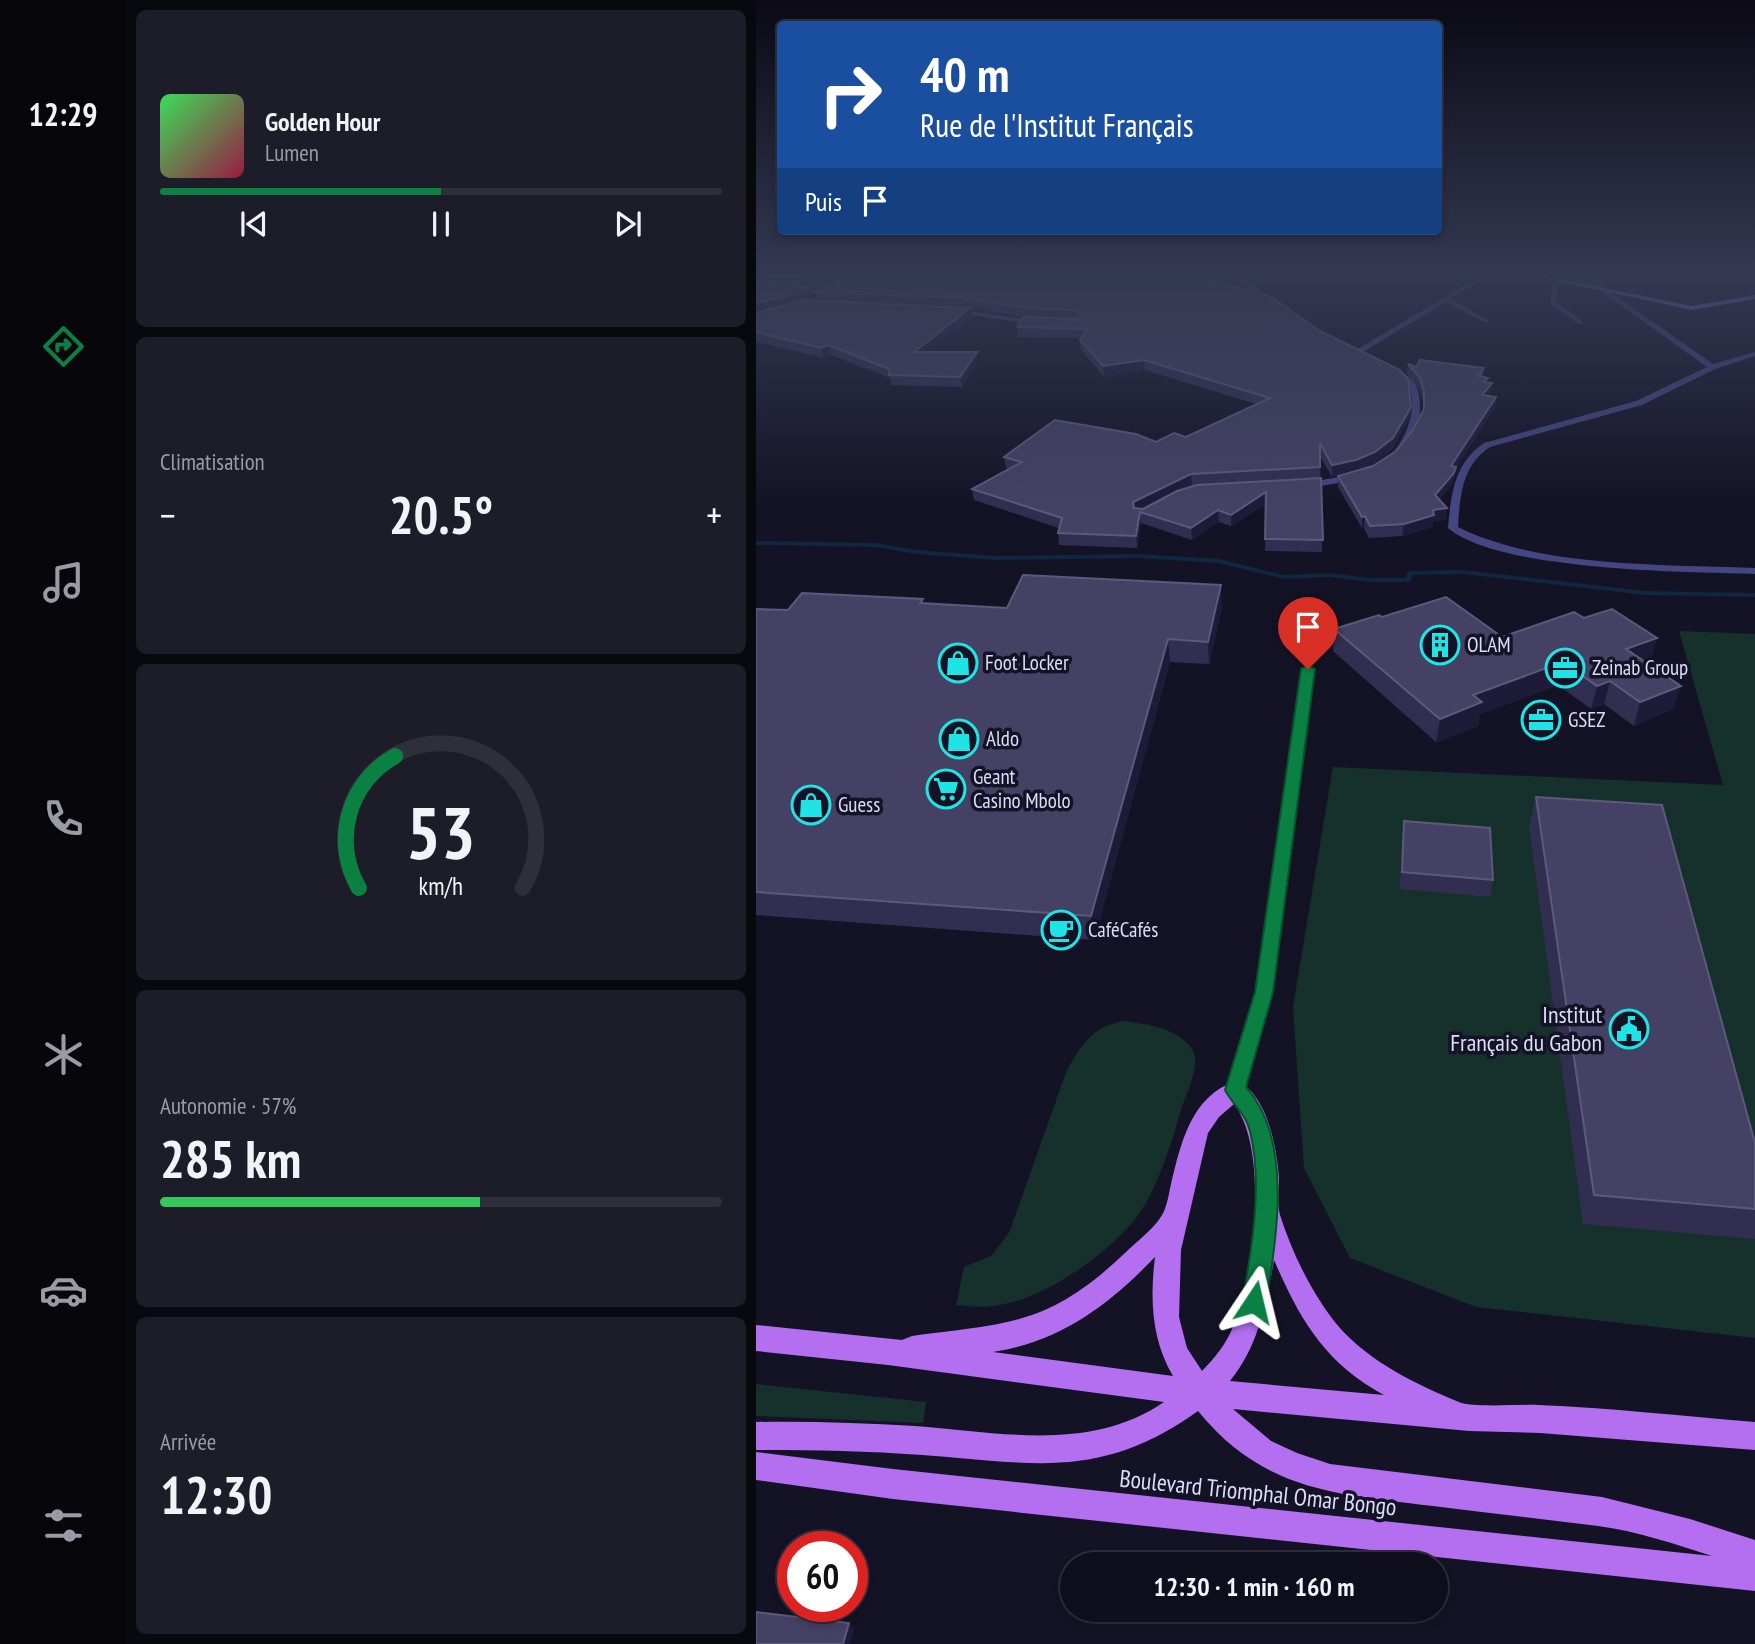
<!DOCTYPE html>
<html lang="fr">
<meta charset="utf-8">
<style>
:root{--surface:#0f0e1c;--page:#1d1c29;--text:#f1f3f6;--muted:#9b9ca3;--line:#2f2e3b;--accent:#0b8043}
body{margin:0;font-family:"PT Sans Narrow",sans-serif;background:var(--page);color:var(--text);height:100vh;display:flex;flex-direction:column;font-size:26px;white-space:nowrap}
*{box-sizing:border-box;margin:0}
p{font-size:23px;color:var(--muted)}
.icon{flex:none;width:38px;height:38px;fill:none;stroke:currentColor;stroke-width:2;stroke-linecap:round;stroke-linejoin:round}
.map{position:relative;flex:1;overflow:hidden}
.drawer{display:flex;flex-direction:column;gap:10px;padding:10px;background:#08080f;width:630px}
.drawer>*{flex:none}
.top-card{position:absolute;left:21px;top:21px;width:665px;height:214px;border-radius:7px;box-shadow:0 4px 10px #0003,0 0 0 2px var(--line);background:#1a4fa0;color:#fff;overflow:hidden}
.speed{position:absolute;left:21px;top:1531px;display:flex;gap:14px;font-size:35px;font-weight:700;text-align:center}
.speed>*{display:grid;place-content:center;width:91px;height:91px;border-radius:50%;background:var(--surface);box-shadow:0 4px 10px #0003,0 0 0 2px var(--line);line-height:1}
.speed .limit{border:10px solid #d22;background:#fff;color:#111}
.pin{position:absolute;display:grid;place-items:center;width:60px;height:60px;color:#fff;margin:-72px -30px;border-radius:50% 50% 50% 0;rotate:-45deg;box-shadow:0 0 7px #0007}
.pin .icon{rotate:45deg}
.me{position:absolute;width:77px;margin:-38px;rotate:10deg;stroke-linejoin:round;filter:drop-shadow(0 0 5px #0008)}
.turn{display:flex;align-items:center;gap:24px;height:147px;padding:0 28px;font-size:32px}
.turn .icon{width:91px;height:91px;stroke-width:2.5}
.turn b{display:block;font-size:49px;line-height:60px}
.then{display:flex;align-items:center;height:66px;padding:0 28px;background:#0003;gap:14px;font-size:26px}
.big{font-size:52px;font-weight:800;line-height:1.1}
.drawer .widget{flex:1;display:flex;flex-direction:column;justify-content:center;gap:10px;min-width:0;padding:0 24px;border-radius:10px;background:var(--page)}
.drawer .dial{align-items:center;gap:0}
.dial svg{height:182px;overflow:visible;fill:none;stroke:var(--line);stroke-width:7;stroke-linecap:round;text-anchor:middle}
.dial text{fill:var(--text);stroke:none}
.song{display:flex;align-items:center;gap:21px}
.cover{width:84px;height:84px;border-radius:10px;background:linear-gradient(135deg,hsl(130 70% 55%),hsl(340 70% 35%))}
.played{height:7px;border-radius:4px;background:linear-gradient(90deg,var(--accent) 50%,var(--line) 50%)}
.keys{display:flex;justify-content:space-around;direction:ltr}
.heat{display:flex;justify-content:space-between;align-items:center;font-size:38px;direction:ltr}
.charge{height:10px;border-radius:5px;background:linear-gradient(90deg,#34c759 57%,var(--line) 0)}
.trip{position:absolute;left:304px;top:1552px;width:388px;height:70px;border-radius:35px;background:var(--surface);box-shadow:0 4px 10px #0003,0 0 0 2px var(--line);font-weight:800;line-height:70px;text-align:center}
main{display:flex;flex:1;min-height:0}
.tab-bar{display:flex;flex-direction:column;width:126px;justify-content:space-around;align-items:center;background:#06060b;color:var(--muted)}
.tab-bar .icon{width:49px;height:49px}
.tab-bar .current{color:var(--accent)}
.tab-bar b{font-size:32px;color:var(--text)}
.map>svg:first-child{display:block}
.green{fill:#16302c}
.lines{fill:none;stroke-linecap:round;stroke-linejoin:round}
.stream{fill:#112741;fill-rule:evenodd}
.lane{fill:#434680;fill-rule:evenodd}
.street{fill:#434680;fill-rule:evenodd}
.secondary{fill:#7e86f0;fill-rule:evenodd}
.primary{fill:#b36fef;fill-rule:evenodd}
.wall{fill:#322e52}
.shaded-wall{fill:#1e1b39}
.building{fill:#444164;stroke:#5c597c;stroke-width:2}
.route{fill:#0b8043;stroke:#07532c;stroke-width:2}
.labels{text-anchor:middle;stroke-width:7;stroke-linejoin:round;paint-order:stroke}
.poi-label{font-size:21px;fill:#dddcfb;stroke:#141326;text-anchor:start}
.near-poi-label{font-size:24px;fill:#dddcfb;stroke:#141326;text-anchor:end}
.near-street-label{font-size:24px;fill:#dddcfb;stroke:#141326}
</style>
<main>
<nav class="tab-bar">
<b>12:29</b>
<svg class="icon current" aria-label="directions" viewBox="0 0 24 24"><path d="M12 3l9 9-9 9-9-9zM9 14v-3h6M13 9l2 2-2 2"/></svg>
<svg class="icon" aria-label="music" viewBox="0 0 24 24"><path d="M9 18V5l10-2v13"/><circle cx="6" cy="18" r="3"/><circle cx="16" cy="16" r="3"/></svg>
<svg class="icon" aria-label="phone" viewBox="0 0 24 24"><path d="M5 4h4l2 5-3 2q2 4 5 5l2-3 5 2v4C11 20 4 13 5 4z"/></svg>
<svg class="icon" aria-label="climate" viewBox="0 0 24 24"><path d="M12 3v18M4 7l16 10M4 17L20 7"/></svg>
<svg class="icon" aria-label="car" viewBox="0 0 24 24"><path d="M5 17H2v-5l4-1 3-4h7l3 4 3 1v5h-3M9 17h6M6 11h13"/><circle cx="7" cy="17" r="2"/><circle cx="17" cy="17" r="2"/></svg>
<svg class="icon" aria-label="filters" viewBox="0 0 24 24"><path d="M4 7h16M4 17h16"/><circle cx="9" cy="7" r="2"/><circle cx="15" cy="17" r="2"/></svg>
</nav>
<section class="drawer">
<div class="widget">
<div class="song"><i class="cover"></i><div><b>Golden Hour</b><p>Lumen</p></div></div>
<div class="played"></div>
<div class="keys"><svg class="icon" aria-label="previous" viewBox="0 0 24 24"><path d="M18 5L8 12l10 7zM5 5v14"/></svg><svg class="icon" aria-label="pause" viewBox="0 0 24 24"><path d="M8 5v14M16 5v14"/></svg><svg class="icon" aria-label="next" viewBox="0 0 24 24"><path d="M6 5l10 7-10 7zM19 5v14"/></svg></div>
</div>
<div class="widget"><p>Climatisation</p>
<div class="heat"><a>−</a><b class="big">20.5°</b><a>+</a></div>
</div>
<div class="widget dial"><svg viewBox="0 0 100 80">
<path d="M14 69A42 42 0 1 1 86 69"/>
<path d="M14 69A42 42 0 0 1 30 11" stroke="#0b8043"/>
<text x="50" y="56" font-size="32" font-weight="700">53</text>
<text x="50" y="72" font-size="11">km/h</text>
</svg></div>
<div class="widget"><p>Autonomie · 57%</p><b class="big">285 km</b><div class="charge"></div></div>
<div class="widget"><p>Arrivée</p><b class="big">12:30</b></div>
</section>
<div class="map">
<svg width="999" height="1644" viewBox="0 0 999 1644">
<rect width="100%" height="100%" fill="#141326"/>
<g class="green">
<polygon points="923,631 999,634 999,1338 720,1307 594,1258 548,1168 537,1007 577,767 967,785"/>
<path d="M368 1021C390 1024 422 1028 436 1049 446 1064 430 1094 425 1110 416 1141 402 1187 383 1214 357 1250 293 1296 248 1304 232 1308 217 1307 200 1305L208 1267 235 1256 253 1233 311 1070C326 1044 337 1026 368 1021Z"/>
<polygon points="0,1384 170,1402 167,1423 0,1416"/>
</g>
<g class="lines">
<polygon class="stream" points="0,541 120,543 160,550 239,556 383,554 463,559 528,575 574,573 614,578 649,578 652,571 655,571 707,570 889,591 999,593 999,597 889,595 707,574 657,575 654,582 614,582 574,577 528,579 463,563 383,558 239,560 160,554 120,547 0,545"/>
<polygon class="lane" points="0,284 73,291 76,293 73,295 0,288"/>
<g class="street">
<polygon points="473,275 480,275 528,305 523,306"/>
<polygon points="726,275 733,275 694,299 732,320 732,322 728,322 690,302 602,355 595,353"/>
<path d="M839 275H845L847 287 957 364 999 352V356L959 369 886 405 734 447C706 465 704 496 702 527 784 568 907 564 999 568V574C930 572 743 571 692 528 695 495 698 463 728 443L880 401 951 367 842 289Z"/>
<polygon points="800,277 803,279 800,302 827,322 827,324 823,324 794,303 797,279"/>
<polygon points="198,309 281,321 284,323 281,325 196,312"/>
<path d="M633 369H639L658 380C670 404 664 443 640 458L636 455C652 433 662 410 652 383L633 373Z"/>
<polygon points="601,474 606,477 604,479 548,489 543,486 548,483"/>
<polygon points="552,665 558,669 516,992 489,1090 486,1095 480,1098 474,1095 471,1090 500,992 546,669"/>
</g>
<polygon class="secondary" points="774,275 784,275 936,306 999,295 999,299 936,310"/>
<path class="primary" d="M480 1081C511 1092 521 1149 523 1178 523 1189 521 1204 524 1215 536 1253 557 1296 583 1327 614 1362 661 1385 703 1402 716 1408 765 1404 782 1405 854 1408 927 1416 999 1422V1450L784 1433 713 1431 477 1409 515 1441 541 1453 574 1464 846 1497 934 1519 999 1540V1591L137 1499 0 1480V1452L137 1469 956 1556C919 1544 880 1531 842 1526 787 1519 732 1513 677 1506 582 1494 508 1492 442 1411 344 1481 278 1463 166 1455 111 1451 55 1450 0 1450V1422C53 1421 106 1423 159 1426 242 1432 334 1453 408 1402L132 1365 0 1351V1325L146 1340 156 1336C255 1323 293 1325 369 1253 381 1241 398 1229 406 1215 411 1207 413 1193 415 1184 425 1143 435 1096 480 1081ZM478 1104C513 1149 499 1276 477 1327 470 1344 459 1358 446 1371L431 1348 423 1317 425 1250 452 1133 463 1117ZM399 1257C394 1298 395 1339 417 1376L237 1352C304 1342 353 1305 399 1257ZM518 1260C544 1320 569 1363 628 1395L474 1381C503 1345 510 1304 518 1260Z"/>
</g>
<g class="wall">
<polygon points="0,275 91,275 69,288 31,285 54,287 56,296 49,301 64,301 62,293 479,282 470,285 655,407 654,417 636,449 619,463 603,470 617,466 640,451 657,430 667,411 667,401 663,388 651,374 652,364 660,367 728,368 727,377 731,382 736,383 735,393 733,396 740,397 739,407 700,467 696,484 683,500 691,508 690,520 677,521 677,527 646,536 613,538 608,528 606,528 582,487 582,476 590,473 576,477 564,456 566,552 509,551 510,504 475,526 463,522 436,540 385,523 381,548 303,545 302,533 303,528 218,500 216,489 253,469 250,468 248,457 400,442 430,437 500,404 389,370 348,377 325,350 324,340 325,338 262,337 261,327 268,317 206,306 114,303 216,317 172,352 222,362 206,387 135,385 134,378 75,355 68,358 2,342 0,346"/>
<polygon points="167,599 168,604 251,608 466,607 453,664 414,662 338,940 0,915 0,609 32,610"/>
<polygon points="626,617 746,637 828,618 901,638 895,660 889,662 917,709 878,726 848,704 835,709 802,685 724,714 722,726 680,742 577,651 578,629"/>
<polygon points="780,797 999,1143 999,1239 827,1224 773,827"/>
<polygon points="648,821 737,880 734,897 644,889 646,837"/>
</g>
<g class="shaded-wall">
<polygon points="74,275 91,275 69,288 67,279"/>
<polygon points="474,275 479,275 479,282 456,290 456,281"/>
<polygon points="54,287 56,296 46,303 0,313 0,303"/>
<polygon points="214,308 216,317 160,362 158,352"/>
<polygon points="73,345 75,355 68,358 65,348"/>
<polygon points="221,352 222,362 206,387 204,377"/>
<polygon points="388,360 389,370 348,377 347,366"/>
<polygon points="736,383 735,393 725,405 726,395"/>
<polygon points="740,397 739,407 700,467 696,484 678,506 679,495 695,466"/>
<polygon points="655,407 654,417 636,449 619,463 599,472 576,477 576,465"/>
<polygon points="435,474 436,485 378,514 377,502"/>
<polygon points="510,492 510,504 475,526 475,515"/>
<polygon points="691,508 690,520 677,521 677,527 646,536 648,524 677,510"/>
<polygon points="462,510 463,522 436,540 435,528"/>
<polygon points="384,512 385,523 381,548 380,536"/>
<polygon points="609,516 608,528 606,528 606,517"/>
<polygon points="465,585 466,607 453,664 452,642"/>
<polygon points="901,638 895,660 864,672 870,649"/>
<polygon points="412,639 414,662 338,940 335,916"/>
<polygon points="807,662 802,685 724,714 722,726 680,742 684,719 717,695"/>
<polygon points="854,681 848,704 835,709 841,686"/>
<polygon points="925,686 917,709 878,726 884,702"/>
<polygon points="93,1623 98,1629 94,1644 87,1644"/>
</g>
<g class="building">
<polygon points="12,275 74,275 67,279"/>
<polygon points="91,275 474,275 456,281 516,297 562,330 644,370 652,379 655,407 637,438 619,452 600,460 576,465 564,443 564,467 435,474 377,502 378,508 387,509 421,491 441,485 565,478 567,540 509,539 510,492 475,515 462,510 435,528 384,512 380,536 302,533 306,518 216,489 266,462 248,457 299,420 380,434 400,442 418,433 430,437 514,398 388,360 347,366 324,340 331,329 261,327 267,317 320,319 326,314 319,310 270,308 205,297 62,293"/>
<polygon points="0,282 54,287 44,293 0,303"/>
<polygon points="48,300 214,308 158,352 221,352 204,377 133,375 133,369 73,345 65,348 0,332 0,313"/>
<polygon points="664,360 728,368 723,376 732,378 728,382 736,383 726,395 740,397 695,466 700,467 698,473 679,495 691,508 677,510 678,515 648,524 614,526 609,516 606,517 582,476 617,466 640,451 657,430 668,409 668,391 664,378 652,364 660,367"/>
<polygon points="267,575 465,585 452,642 412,639 335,916 0,892 0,609 32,610 46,593 167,599 164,603 251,608"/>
<polygon points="690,597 746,637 818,612 828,618 856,609 901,638 870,649 925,686 884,702 854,681 841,686 807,662 717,695 726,702 684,719 578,629 623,615 626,617"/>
<polygon points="780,797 906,805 999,1143 999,1209 838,1195"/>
<polygon points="648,821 734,828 737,880 646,872"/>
<polygon points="0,1612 93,1623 87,1644 0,1644"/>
</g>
<linearGradient id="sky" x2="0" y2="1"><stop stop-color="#0b0a15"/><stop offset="0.54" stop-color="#343952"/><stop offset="1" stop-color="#343952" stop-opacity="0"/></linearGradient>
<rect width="999" height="505" fill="url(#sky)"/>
<path class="route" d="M552 665 559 669 517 992 490 1087C537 1139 521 1239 510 1302L506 1310 498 1314 489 1310 486 1302C496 1250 507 1183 494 1131 490 1114 477 1105 469 1090L499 992 545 669Z"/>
<defs>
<symbol id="building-ring" viewBox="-11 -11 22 22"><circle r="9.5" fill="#141326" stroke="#1ee4e5" stroke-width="1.5"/><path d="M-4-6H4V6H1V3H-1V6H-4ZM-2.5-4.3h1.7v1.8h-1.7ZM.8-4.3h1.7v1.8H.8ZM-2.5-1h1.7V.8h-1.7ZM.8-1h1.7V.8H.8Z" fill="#1ee4e5"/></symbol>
<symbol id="shop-ring" viewBox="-11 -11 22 22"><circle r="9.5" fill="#141326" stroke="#1ee4e5" stroke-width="1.5"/><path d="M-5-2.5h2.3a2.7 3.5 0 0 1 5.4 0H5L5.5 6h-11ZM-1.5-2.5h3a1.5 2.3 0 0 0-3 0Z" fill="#1ee4e5"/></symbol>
<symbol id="office-ring" viewBox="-11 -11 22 22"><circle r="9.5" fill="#141326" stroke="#1ee4e5" stroke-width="1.5"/><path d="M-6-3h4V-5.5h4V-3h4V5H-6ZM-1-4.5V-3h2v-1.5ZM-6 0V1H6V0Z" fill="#1ee4e5"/></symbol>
<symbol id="supermarket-ring" viewBox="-11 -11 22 22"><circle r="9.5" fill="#141326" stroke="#1ee4e5" stroke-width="1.5"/><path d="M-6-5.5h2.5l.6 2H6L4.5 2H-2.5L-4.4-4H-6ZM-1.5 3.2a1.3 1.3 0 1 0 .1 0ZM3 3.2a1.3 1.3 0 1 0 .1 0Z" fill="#1ee4e5"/></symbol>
<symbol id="cafe-ring" viewBox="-11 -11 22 22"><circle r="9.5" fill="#141326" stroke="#1ee4e5" stroke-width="1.5"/><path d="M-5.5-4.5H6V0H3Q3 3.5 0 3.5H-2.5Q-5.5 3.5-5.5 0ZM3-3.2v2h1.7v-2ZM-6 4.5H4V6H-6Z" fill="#1ee4e5"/></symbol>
<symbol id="civic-ring" viewBox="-11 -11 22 22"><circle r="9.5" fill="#141326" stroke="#1ee4e5" stroke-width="1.5"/><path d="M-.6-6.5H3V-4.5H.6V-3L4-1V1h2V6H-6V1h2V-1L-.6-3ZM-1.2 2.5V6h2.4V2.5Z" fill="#1ee4e5"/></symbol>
</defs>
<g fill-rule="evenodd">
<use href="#building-ring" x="662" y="623" width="44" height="44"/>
<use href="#shop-ring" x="180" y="641" width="44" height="44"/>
<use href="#office-ring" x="787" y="646" width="44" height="44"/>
<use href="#office-ring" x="763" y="698" width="44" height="44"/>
<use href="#shop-ring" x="181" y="717" width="44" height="44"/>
<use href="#supermarket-ring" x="168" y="767" width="44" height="44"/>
<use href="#shop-ring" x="33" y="783" width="44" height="44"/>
<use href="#cafe-ring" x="283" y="908" width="44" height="44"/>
<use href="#civic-ring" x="851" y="1007" width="44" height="44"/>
</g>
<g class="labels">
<g class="poi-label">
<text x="711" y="652">OLAM</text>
<text x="229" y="670">Foot Locker</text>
<text x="836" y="675">Zeinab Group</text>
<text x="812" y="727">GSEZ</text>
<text x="230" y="746">Aldo</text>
<text x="217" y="784">Geant<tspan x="217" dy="24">Casino Mbolo</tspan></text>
<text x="82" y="812">Guess</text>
<text x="332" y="937">CaféCafés</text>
</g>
<g class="near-poi-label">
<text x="846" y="1023">Institut<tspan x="846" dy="28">Français du Gabon</tspan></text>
</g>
<g class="near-street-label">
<text transform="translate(502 1493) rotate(6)" y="8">Boulevard Triomphal Omar Bongo</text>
</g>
</g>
</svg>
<div class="speed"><div class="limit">60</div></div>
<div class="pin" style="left:552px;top:669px;background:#d93025"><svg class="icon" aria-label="arrive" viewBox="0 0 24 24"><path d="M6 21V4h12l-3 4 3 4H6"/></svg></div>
<svg class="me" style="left:498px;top:1302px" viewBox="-20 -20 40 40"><path d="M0-17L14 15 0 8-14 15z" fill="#0b8043" stroke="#fff" stroke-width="4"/></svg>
<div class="trip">12:30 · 1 min · 160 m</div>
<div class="top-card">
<div class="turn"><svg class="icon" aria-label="right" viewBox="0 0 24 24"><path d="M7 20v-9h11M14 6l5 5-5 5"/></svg><div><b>40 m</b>Rue de l'Institut Français</div></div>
<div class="then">Puis<svg class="icon" aria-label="arrive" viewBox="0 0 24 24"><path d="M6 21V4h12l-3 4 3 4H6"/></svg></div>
</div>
</div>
</main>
